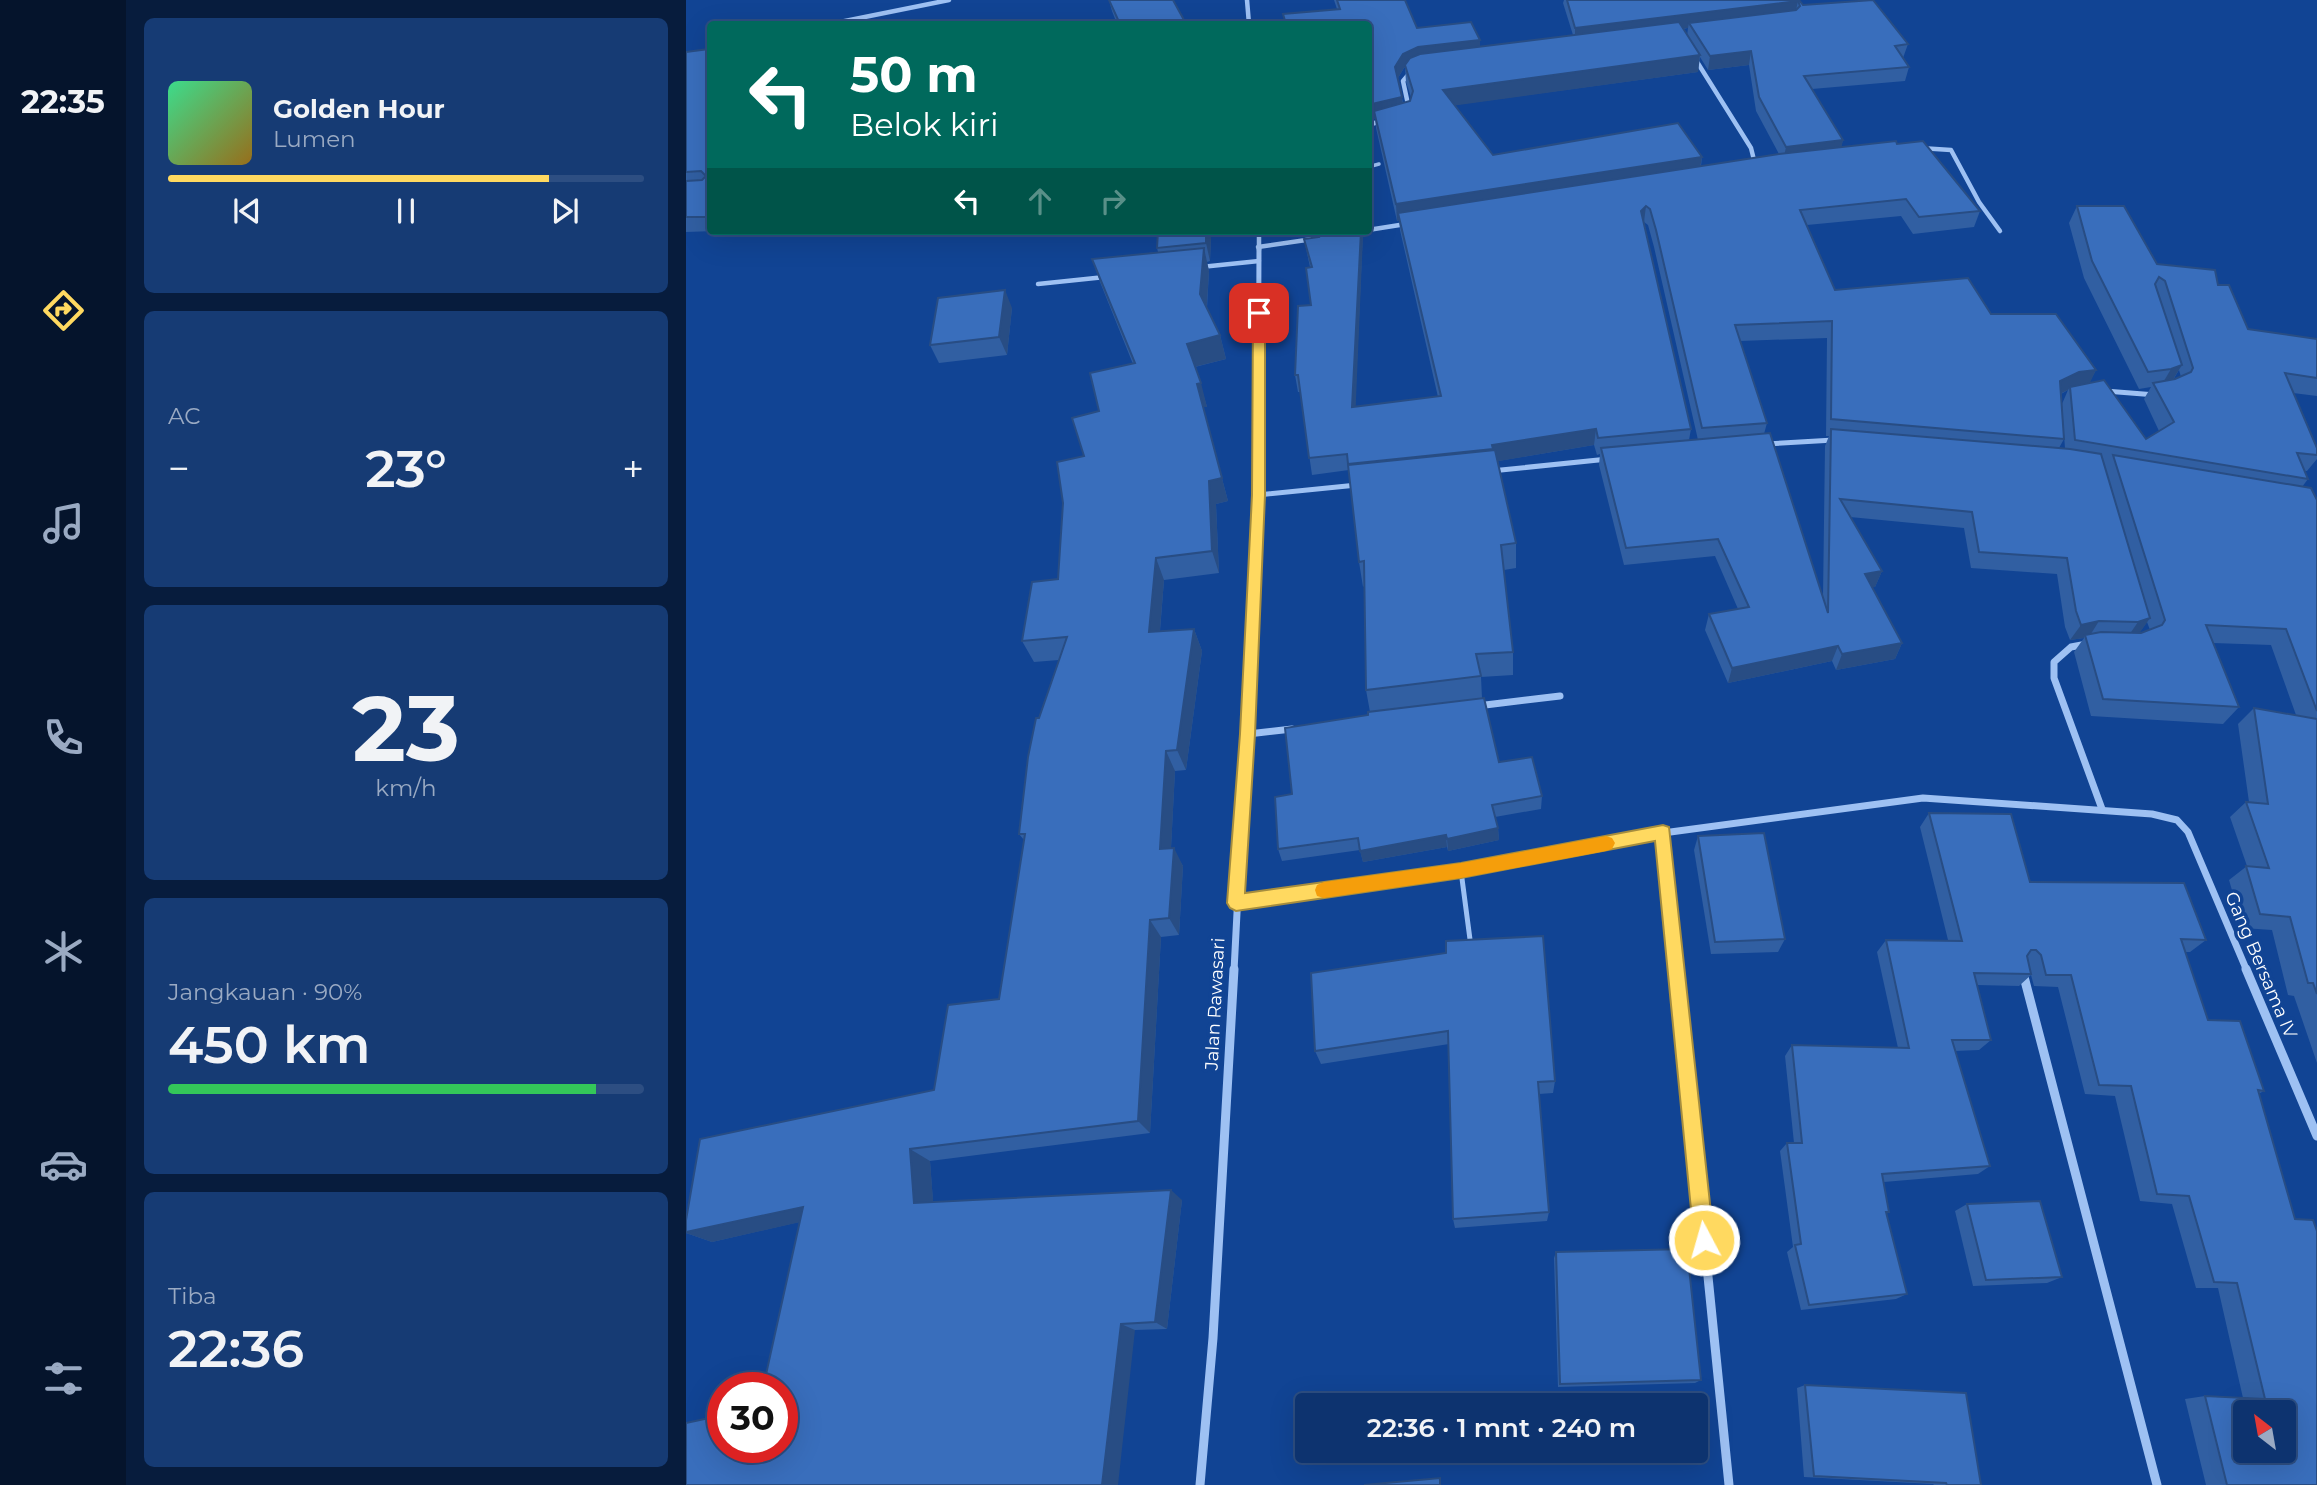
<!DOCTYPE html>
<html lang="id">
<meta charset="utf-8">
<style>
:root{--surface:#0d336f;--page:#163b74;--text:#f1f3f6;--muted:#9aaac3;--line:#2d4e82;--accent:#ffd960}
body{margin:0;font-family:Montserrat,sans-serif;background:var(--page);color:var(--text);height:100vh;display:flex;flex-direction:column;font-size:26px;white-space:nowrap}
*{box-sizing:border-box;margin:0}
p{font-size:23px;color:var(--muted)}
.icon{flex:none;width:38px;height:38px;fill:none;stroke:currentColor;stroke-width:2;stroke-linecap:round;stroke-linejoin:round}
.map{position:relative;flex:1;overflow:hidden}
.sheet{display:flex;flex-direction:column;gap:18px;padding:18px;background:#071c3d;width:560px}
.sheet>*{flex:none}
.banner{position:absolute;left:21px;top:21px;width:665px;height:214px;border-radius:7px;box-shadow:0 7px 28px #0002,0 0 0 2px var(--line);background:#00695c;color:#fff;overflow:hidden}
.needle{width:46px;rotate:329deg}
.controls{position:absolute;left:1547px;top:1400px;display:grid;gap:14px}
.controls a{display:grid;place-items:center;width:63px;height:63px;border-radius:7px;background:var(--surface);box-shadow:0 7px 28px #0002,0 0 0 2px var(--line);font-size:35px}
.speed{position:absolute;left:21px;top:1372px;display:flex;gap:14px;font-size:35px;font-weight:700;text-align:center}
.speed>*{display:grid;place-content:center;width:91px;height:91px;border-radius:50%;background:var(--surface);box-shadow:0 7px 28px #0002,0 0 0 2px var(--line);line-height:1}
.speed .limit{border:10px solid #d22;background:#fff;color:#111}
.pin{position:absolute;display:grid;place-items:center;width:60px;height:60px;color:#fff;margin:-30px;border-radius:14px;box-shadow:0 4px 10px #0006}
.me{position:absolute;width:77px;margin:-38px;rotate:354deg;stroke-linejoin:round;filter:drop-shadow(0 0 5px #0008)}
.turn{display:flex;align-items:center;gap:24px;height:147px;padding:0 28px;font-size:32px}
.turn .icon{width:91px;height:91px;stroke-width:2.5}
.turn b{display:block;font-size:49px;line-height:60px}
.lanes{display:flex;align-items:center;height:66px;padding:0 28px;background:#0003;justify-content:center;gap:35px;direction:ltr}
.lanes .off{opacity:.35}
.big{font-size:52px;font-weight:600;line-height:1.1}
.sheet .tile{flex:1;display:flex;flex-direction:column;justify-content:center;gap:10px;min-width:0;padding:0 24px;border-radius:10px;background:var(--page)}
.sheet .dial{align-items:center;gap:0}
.dial b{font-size:91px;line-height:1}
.song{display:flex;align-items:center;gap:21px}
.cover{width:84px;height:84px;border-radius:10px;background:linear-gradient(135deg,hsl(150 70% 55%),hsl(40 70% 35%))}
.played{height:7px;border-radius:4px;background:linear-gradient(90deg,var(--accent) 80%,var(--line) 80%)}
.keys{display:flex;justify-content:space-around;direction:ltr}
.heat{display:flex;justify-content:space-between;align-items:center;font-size:38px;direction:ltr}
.charge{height:10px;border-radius:5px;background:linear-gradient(90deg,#34c759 90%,var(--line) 0)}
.trip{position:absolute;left:609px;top:1393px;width:413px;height:70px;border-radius:7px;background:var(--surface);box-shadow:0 7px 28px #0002,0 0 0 2px var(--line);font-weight:600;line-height:70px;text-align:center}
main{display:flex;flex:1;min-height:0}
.dock{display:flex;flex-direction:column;width:126px;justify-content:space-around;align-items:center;background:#05142c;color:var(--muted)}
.dock .icon{width:49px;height:49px}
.dock .current{color:var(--accent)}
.dock b{font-size:32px;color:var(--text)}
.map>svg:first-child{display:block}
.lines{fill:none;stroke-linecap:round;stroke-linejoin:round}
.lane-far2{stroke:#9ec1f3;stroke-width:3.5}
.lane-far1{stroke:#9ec1f3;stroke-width:4.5}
.lane{stroke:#9ec1f3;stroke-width:5}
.street-far3{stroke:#9ec1f3;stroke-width:4.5}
.street-far2{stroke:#9ec1f3;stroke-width:5}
.street-far1{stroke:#9ec1f3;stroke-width:7}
.street{stroke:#9ec1f3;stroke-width:9}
.wall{fill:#315fa2;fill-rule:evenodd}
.shaded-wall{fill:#284d84}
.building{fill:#396ebc;stroke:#284d84;stroke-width:2;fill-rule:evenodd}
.route{fill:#ffd960;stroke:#a68d3e;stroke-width:2}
.slow{fill:#f59e0b}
.labels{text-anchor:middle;stroke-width:7;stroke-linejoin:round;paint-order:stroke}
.street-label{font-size:18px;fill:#fff;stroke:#114494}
</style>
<main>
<nav class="dock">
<b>22:35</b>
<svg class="icon current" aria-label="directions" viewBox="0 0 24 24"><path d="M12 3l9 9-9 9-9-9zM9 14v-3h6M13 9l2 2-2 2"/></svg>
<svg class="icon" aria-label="music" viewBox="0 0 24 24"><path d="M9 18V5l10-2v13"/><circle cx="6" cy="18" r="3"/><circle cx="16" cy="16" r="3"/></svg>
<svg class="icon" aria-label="phone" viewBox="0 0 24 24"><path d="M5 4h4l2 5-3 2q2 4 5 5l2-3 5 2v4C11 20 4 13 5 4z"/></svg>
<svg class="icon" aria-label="climate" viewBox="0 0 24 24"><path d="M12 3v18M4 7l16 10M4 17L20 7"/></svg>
<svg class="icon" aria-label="car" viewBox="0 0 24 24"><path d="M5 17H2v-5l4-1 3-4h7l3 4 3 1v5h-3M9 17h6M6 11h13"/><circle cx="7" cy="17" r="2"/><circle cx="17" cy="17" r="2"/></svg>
<svg class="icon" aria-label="filters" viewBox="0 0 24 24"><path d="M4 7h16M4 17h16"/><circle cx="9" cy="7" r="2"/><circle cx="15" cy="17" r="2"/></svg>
</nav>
<section class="sheet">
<div class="tile">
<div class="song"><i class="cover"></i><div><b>Golden Hour</b><p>Lumen</p></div></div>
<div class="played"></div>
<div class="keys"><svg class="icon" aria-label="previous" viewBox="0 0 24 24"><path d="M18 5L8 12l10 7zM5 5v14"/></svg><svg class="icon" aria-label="pause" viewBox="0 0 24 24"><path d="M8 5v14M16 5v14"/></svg><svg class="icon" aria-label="next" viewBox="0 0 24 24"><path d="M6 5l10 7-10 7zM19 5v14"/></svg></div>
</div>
<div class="tile"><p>AC</p>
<div class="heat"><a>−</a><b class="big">23°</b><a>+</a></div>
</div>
<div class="tile dial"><b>23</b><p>km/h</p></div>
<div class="tile"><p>Jangkauan · 90%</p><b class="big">450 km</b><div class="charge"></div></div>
<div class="tile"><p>Tiba</p><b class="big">22:36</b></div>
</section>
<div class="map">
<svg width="1631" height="1485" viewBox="0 0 1631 1485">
<rect width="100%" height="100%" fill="#114494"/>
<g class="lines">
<polyline class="lane-far2" points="682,167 693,164"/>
<g class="lane-far1">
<polyline points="515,267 573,261"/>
<polyline points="352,284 419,277"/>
</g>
<polyline class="lane" points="775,871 785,947"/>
<g class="street-far3">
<polyline points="561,0 563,24"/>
<polyline points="144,24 263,0"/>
<polyline points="1008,57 1065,148 1069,164"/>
<polyline points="723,109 717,81 728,68"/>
<polyline points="682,125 699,120"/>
<polyline points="1234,148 1265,150 1293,202 1314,231"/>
<polyline points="682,230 720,224"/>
<polyline points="572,247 627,239"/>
<polyline points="573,250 573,231"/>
</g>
<g class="street-far2">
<polyline points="1419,391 1470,395"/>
<polyline points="1080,444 1148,440"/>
<polyline points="805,471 922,459"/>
<polyline points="572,495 671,485"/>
<polyline points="569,566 572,495 573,248"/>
</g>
<g class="street-far1">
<polyline points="1401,644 1385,647 1368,662 1368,678 1416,809"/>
<polyline points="791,706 874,696"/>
<polyline points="562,734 606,729"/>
<polyline points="977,833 991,971"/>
<polyline points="550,903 775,871 977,833 1237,798 1466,814 1491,820 1502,832 1561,971"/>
<polyline points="548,971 569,565"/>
</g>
<g class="street">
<polyline points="991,969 1043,1485"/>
<polyline points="1560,969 1631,1136"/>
<polyline points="1337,973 1471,1485"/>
<polyline points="514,1485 527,1338 548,969"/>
</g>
</g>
<g class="wall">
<polygon points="423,0 499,24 431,24 426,11"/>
<path d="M648 0H719L731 28 794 47 887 35 877 3 878 0H1113L1117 5 1222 44 1217 58 1223 67 1219 81 1126 89 1157 140 1155 147 1211 144 1294 211 1288 227 1227 234 1215 216 1121 225 1149 290 1305 314 1410 370 1403 383 1460 439 1473 431 1458 399 1465 387 1453 389 1398 278 1383 223 1391 206 1471 264 1532 285 1562 329 1631 339V396L1607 393 1631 448V459L1621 471H1619L1622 479 1616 487 1631 500V1063L1608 996 1602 995 1586 930 1557 928 1543 880 1561 866 1544 817 1560 802H1563L1552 724 1568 708 1610 715 1585 645 1527 643 1553 707 1537 724 1405 716 1388 652 1398 638 1384 640 1379 627 1371 574 1285 568 1278 528 1164 517 1196 571 1189 587H1186L1216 643 1209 659 1150 670 1146 661 1042 683 1019 630 1023 614 1052 609 1029 556 938 565 913 465 914 454 911 455 908 445 812 461 830 543V568L818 570 827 652V675L795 677 796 698 813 762 856 796 855 809 809 817 812 828 813 840 762 851 761 847 677 862 674 850 596 861 592 849 606 794 682 715 684 712 680 690 678 586 677 587 673 562 663 470 626 475 614 392H612L609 375 625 305 624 267 618 239 631 237 629 231H677L669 407 752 397 714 230 713 220 711 221 690 128 689 118 688 119 686 111H683L682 117V24H599L597 14 651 9ZM1002 28 1001 36 997 29ZM1014 57 1022 70 1063 65 1070 111 1093 154 1015 166 1016 157 807 155 768 105 1012 72ZM718 68H719L720 82 725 97 724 101 717 103 712 78ZM958 222 962 225 968 247 1012 440H1003L1005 429ZM1141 338 1140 436H1143L1139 446 1137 596 1078 434 1081 423 1054 341ZM1493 370 1495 377 1487 380ZM1382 390 1376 404 1379 449 1373 448 1378 439 1375 394ZM1461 622 1464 630 1453 633Z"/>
<polygon points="23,49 24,52 24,231 30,231 0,232 0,52"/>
<polygon points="525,238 524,261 521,262 523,271 521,308 534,335 540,359 509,367 521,407 517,407 542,501 530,504 533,573 478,580 474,631 508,629 516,651 500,770 489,771 485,848 497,866 493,935 475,937 464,1133 244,1161 247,1202 496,1200 481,1329 449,1330 96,1447 113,1222 26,1242 0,1233 0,1220 248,1090 313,999 338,840 333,834 353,718 373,660 348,662 336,641 372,579 398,456 413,411 447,364 414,282 406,259 472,252 471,248"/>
<polygon points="326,308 321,355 253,363 244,345"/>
<polygon points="1243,813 1344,882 1520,940 1504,952 1499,952 1522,1020 1578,1091 1572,1094 1631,1485 1520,1485 1499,1399 1519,1396 1557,1398 1532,1288 1510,1288 1486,1204 1454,1201 1429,1096 1399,1094 1372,987 1348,986 1345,975 1333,986 1291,985 1305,1040 1293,1050 1269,1051 1304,1166 1292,1174 1198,1182 1203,1212 1200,1214 1221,1294 1210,1299 1115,1310 1101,1252 1107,1247 1094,1151 1101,1143 1108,1143 1099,1056 1106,1045 1212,1048 1191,952 1200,940 1262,940 1234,827"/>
<polygon points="1012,836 1099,939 1092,952 1025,954 1008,850"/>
<polygon points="760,953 869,1081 867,1093 853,1094 863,1212 861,1221 769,1228 767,1219 763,1044 635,1064 629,1051"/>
<polygon points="1281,1204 1376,1277 1361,1283 1287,1286 1269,1211"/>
<polygon points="870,1252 1015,1380 1009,1383 872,1387 868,1258"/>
<polygon points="1119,1385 1295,1485 1248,1485 1247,1484 1118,1477 1111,1388"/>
</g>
<g class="shaded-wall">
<polygon points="1112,1 1109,15 1003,23 1002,28 889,42 889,28"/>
<polygon points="498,20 499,24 472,24"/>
<polygon points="794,40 794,54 733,61 718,68 710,81 709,67 717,54 732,47"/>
<polygon points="23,49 24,52 24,140 21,133"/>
<polygon points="1065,51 1063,65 1022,70 1024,56"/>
<polygon points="1014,55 1012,72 758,107 757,90"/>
<polygon points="716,97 717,111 688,111 689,118 688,119 686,104"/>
<polygon points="1157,140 1154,154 1097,161 1100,147"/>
<polygon points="1016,157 1013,174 712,213 713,220 711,221 710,204"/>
<polygon points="960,206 958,222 955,211"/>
<polygon points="24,211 24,224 20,217"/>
<polygon points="520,231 524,231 525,238 524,261 520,243"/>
<polygon points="675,231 677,231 677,236 669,423 666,407"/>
<polygon points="518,248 523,271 520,318 514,294"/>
<polygon points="319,290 326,308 321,355 313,337"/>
<polygon points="534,335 540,359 508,367 501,344"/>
<polygon points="1496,365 1486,381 1475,386 1485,369"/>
<polygon points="1410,370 1402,387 1384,387 1382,390 1365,398 1374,381 1393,372"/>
<polygon points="515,383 521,407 517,407 542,501 530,504 533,573 526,551 511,384"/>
<polygon points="910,429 908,445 807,462 806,445"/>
<polygon points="470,558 478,580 472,653 463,632"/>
<polygon points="1196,571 1189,587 1172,590 1179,574"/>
<polygon points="1464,618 1453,634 1441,638 1452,622"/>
<polygon points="1413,621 1403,637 1399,635 1398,638 1384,640 1395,625"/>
<polygon points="508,629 516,651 500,770 491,750"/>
<polygon points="1216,643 1209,659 1150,670 1156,654"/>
<polygon points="1152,646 1146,661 1042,683 1046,668"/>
<polygon points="480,751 489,771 484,868 474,849"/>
<polygon points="812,828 813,840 762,851 761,839"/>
<polygon points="760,835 761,847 677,862 674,851"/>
<polygon points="488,848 497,866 493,935 483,918"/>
<polygon points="464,920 475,937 464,1133 452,1121"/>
<polygon points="224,1149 244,1161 248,1213 228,1203"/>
<polygon points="485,1190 496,1200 481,1329 469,1322"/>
<polygon points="117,1207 141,1216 26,1242 0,1233 0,1232"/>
<polygon points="435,1324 449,1330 432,1485 416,1485"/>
</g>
<g class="building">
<polygon points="423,0 487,0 498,20 472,24 434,24"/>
<polygon points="651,0 719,0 731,28 785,22 794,40 732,47 717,54 709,67 716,97 686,104 685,97 682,97 682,24 600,24 597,14 654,9"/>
<polygon points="881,0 1113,0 1117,5 1187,0 1222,44 1209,46 1223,67 1118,76 1157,140 1100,147 1073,97 1065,51 1024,56 1003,23 1110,10 1114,6 1112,1 889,28"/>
<polygon points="993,22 1014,55 757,90 807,155 992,123 1016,157 710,204 688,111 724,101 727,91 719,65 724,58 734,54"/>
<polygon points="23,49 21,133 24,133 24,211 20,217 0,217 0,181 16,180 20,176 15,171 0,172 0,52"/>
<polygon points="1210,141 1211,144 1237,141 1294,211 1233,217 1220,199 1114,210 1149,290 1282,278 1305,314 1370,314 1410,370 1393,372 1374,381 1378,439 1145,419 1146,321 1049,325 1081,423 1016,428 970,230 964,209 960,206 955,211 1005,429 912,438 910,429 806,445 807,449 662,464 661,454 623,458 612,375 609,375 612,306 625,305 620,268 626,267 618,239 633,237 631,231 675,231 666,407 755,396 712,213 1093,154"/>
<polygon points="1391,206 1438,206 1471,264 1529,270 1532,285 1543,285 1562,329 1631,339 1631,378 1599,373 1631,448 1631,455 1611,453 1622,479 1389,440 1384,387 1418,380 1460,439 1488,422 1467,383 1489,379 1505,372 1507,368 1479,281 1473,277 1469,284 1496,365 1485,369 1462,372 1406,261"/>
<polygon points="472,231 520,231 520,243 471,248"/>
<polygon points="518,248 514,294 534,335 501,344 515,383 511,384 536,478 523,481 526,551 470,558 463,632 508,629 491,750 480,751 474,849 488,848 483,918 464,920 452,1121 224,1149 228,1203 485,1190 469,1322 435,1324 416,1485 0,1485 0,1423 37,1415 37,1447 96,1447 96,1388 77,1388 117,1207 0,1232 0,1220 14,1139 248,1090 262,1005 313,999 339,834 333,834 342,757 350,718 353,718 381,637 336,641 346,582 372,579 377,503 371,462 398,456 386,418 413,411 404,373 449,363 406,259"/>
<polygon points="319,290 313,337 244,345 252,298"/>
<polygon points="1145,429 1384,449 1415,454 1464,618 1452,622 1413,621 1395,625 1390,611 1381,558 1293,552 1286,512 1154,499 1196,571 1179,574 1216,643 1156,654 1152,646 1046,668 1023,614 1063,607 1032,539 940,548 915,448 1084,433 1142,613"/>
<polygon points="809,450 830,543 815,545 827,652 790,654 795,676 680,690 678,561 673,562 662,465"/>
<polygon points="1427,455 1625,488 1631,500 1631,711 1600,629 1520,625 1553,707 1417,699 1399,635 1415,632 1455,633 1476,625 1479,620"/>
<polygon points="798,698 813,762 846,757 856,796 806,805 812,828 761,839 760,835 674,851 672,838 592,849 589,797 606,794 599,728 682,715 682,712"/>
<polygon points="1568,708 1631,719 1631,994 1627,983 1622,983 1604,917 1574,914 1560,866 1583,868 1560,802 1582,804"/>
<path d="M1243 813 1325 814 1344 882 1498 883 1520 940 1495 939 1522 1020 1554 1021 1578 1091 1572 1090 1609 1219 1627 1220 1631 1231V1485H1541L1519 1396 1579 1399 1551 1283 1528 1282 1503 1196 1471 1194 1445 1086 1413 1085 1385 975H1360L1355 955 1350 950H1345L1341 956 1345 974 1288 973 1305 1040H1266L1304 1166 1196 1174 1203 1212H1200L1221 1294 1123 1305 1109 1245 1115 1244 1101 1143H1116L1106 1045 1223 1048 1200 940 1276 941ZM1559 1412H1598V1451H1559Z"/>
<polygon points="1078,833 1099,939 1029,942 1012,836"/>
<polygon points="857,936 869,1081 852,1082 863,1212 767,1219 762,1031 629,1051 625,973 760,953 760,941"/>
<polygon points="1354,1201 1376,1277 1300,1280 1281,1204"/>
<polygon points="1001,1249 1015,1380 874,1384 870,1252"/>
<polygon points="1119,1385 1280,1393 1295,1485 1261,1485 1260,1483 1128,1476"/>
<polygon points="754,1478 754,1485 678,1485"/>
</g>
<polygon class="route" points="573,309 579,313 579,495 569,734 559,893 775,863 977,825 983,827 1028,1240 1025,1248 1018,1251 1011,1248 1008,1240 969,841 775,878 550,911 544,908 541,903 554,734 566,495 567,313"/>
<polygon class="slow" points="920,836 926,838 929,843 926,849 920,851 775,878 638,898 631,896 629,890 631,885 638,882 775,863"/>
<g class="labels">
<g class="street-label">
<text transform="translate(1575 965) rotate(67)" y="6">Gang Bersama IV</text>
<text transform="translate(529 1004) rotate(-87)" y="6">Jalan Rawasari</text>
</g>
</g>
</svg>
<div class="controls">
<a><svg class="needle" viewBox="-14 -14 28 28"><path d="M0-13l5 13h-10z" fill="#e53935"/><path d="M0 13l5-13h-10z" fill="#9aaac3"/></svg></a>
</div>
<div class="speed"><div class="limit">30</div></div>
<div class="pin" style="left:573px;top:313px;background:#d93025"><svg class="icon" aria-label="arrive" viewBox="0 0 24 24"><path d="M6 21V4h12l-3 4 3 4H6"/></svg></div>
<svg class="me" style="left:1018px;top:1240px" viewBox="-20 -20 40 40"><circle r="17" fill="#ffd960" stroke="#fff" stroke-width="3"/><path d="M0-11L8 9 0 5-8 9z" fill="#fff"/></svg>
<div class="trip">22:36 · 1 mnt · 240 m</div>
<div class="banner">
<div class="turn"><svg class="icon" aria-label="left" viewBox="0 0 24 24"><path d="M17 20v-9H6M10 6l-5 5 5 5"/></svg><div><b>50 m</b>Belok kiri</div></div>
<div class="lanes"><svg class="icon" aria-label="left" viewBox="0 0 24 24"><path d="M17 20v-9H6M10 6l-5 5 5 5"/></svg><svg class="icon off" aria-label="ahead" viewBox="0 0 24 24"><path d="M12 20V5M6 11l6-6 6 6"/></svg><svg class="icon off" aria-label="right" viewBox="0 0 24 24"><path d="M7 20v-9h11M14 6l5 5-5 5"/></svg></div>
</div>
</div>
</main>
